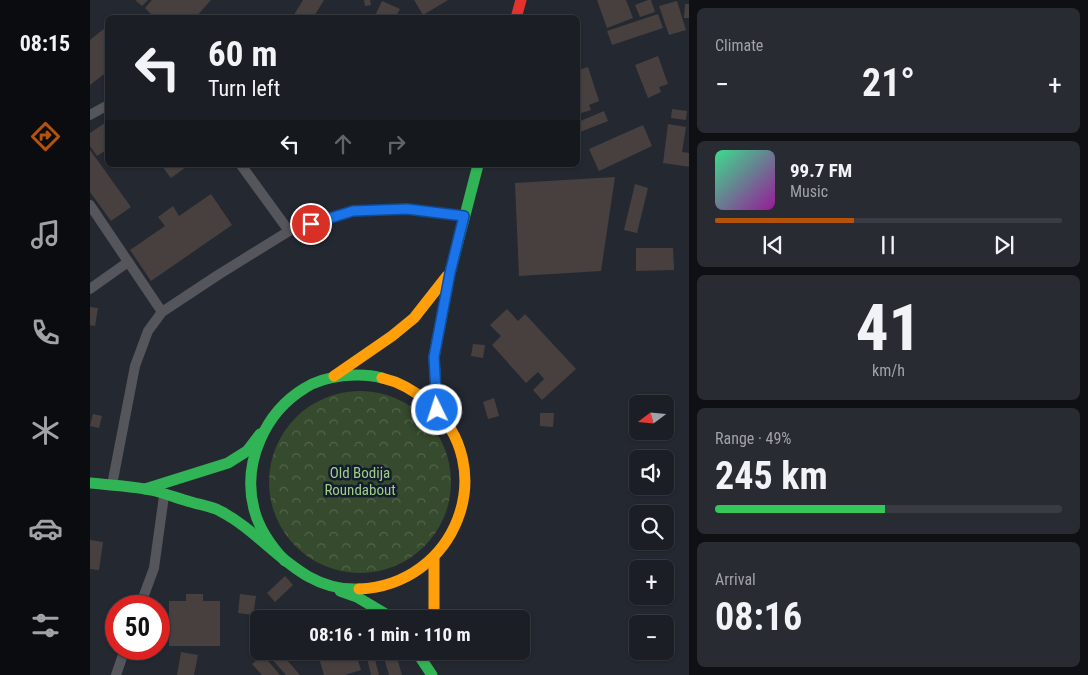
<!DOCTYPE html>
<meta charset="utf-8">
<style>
:root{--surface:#1b1e25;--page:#282b32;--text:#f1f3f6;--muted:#a0a2a7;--line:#393c42;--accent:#b45309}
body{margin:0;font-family:"Roboto Condensed",sans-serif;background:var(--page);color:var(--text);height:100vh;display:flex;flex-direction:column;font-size:19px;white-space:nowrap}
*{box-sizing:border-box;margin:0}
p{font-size:16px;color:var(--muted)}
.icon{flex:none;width:28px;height:28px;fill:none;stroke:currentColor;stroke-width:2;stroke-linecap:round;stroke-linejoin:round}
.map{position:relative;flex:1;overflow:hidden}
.panel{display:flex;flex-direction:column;gap:8px;padding:8px;background:#0f1014;width:399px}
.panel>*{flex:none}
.banner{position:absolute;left:15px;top:15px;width:475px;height:152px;border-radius:8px;box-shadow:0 1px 4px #0004,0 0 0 1px var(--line);background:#1b1e25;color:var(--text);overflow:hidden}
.needle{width:32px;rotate:254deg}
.buttons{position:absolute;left:539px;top:395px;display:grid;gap:10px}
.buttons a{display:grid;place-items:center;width:45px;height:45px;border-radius:8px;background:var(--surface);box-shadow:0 1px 4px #0004,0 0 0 1px var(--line);font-size:25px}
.speed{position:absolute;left:15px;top:595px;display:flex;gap:10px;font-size:25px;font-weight:700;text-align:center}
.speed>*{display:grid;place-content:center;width:65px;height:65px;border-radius:50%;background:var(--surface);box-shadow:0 1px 4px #0004,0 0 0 1px var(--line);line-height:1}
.speed .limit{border:8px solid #d22;background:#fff;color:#111}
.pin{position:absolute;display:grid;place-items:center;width:42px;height:42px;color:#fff;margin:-21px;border:2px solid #fff;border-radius:50%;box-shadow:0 1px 5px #0007}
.me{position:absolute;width:55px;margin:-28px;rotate:356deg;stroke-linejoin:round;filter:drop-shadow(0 0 4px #0008)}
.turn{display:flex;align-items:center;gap:18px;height:105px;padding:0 20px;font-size:22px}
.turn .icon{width:65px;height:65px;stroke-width:2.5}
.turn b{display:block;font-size:35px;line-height:42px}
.lanes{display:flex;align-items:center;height:48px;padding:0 20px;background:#0003;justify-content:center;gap:25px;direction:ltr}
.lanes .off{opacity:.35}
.big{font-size:38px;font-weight:700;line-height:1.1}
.panel .tile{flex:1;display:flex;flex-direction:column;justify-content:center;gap:8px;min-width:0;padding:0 18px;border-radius:8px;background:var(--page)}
.panel .dial{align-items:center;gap:0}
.dial b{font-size:65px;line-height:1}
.song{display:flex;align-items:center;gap:15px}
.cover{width:60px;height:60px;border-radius:8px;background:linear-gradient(135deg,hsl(150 70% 55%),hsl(300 70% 35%))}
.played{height:5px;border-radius:2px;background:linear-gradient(90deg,var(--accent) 40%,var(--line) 40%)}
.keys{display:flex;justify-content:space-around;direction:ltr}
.heat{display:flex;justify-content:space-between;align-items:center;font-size:28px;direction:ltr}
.charge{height:8px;border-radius:4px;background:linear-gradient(90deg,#34c759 49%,var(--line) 0)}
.trip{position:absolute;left:160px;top:610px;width:280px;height:50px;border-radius:8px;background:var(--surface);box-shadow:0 1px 4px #0004,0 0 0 1px var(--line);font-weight:700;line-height:50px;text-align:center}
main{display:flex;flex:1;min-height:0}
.tab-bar{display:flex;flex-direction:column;width:90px;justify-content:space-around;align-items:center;background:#0b0c0f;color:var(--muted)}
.tab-bar .icon{width:35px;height:35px}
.tab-bar .current{color:var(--accent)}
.tab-bar b{font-size:22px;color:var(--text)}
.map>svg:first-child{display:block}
.park{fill:url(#park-crowns)}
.building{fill:#48403f}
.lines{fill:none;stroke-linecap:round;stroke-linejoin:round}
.lane{stroke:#55565b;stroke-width:10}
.fast{stroke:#30b455;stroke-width:11}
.slow{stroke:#ff9f0a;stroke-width:11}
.jam{stroke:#e5322d;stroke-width:11}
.route-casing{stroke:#114b97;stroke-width:12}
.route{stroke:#1a73e8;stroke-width:9}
.labels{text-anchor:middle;stroke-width:5;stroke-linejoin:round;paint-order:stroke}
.park-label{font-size:15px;fill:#a0ce87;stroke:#141d2d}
</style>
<main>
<nav class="tab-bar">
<b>08:15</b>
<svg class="icon current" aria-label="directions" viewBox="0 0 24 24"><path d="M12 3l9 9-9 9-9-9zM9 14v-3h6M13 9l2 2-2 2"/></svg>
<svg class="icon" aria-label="music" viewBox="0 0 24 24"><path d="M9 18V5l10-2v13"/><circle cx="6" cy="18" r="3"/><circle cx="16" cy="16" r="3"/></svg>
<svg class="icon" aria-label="phone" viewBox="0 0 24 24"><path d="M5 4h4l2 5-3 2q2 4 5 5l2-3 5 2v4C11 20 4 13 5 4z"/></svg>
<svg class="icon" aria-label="climate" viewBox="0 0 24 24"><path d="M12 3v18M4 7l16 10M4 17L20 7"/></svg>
<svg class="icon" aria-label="car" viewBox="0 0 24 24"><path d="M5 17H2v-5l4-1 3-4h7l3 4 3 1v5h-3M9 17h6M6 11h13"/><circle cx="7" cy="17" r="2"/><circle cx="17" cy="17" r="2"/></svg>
<svg class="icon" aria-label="filters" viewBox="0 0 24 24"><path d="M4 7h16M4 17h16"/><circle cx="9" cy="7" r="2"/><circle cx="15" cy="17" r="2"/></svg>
</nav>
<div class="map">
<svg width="600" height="675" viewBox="0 0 600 675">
<defs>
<pattern id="park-crowns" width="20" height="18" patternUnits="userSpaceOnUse" patternTransform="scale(1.25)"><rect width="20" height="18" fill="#364a2d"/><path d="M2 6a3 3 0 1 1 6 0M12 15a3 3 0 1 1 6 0" fill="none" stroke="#53654c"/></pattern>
</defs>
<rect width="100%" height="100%" fill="#242831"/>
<circle class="park" cx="270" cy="482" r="91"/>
<g class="building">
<polygon points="45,0 58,0 52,6"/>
<polygon points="62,0 121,0 105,18 65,18 55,8"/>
<polygon points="213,0 234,0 223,18 202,18"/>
<polygon points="274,0 280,0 281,5 275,6"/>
<polygon points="324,0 358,0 333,15"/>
<polygon points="507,0 536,0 543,18 517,28"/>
<polygon points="558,0 561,0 565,12 550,17 545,5"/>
<polygon points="292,1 310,9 305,18 285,16"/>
<polygon points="587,1 596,30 579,35 569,6"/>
<polygon points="595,4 600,4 600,18 594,18"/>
<polygon points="246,14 256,17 256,18 244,18"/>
<polygon points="568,14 573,28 522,45 517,31"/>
<polygon points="15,28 18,31 18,71 0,85 0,40"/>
<polygon points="568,56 578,84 569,87 571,92 558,98 545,65"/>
<polygon points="498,67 509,101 499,105 501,110 488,114 488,70"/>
<polygon points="582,109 597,111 596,120 581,118"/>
<polygon points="514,111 518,121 490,132 488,122"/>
<polygon points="18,121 18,149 7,156 0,146 0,133"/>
<polygon points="578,124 596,127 592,152 600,153 600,167 573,163"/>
<polygon points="553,125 562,146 509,171 499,149"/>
<polygon points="0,150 41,207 21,221 0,192"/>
<polygon points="71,165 99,165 81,178"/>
<polygon points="525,177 511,271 429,276 425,183"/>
<polygon points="545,184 558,188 547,233 534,230"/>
<polygon points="121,194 142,225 61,281 40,250 75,226 68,217 83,206 89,216"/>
<polygon points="546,248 583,248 584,270 546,271"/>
<polygon points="0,307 8,308 5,326 0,325"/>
<polygon points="417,309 428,321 435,314 486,369 452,400 443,390 454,379 448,372 436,383 402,345 411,336 400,325"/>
<polygon points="383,344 395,345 393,358 381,356"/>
<polygon points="404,398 409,416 398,419 393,402"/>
<polygon points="450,413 464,413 463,427 450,426"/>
<polygon points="3,414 12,416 9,428 0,426"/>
<polygon points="0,540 13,542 9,570 0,569"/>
<polygon points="195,576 203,585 185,602 177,593"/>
<polygon points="96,594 113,594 113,601 130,601 130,646 79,646 79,601 96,601"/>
<polygon points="150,594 166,596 163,615 148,613"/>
<polygon points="186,651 189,651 210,675 196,675 180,657"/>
<polygon points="236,651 265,651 271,670 255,675 234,675 229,658 238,656"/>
<polygon points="292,651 305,651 312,675 299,675"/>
<polygon points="91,652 108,655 104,675 87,675"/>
<polygon points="283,652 289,675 281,675 276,654"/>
<polygon points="173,655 190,675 172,675 162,664"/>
</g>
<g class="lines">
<g class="lane">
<polyline points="0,115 18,105"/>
<polyline points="151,165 199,231"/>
<polyline points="0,205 72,312"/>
<polyline points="0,289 38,262"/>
<polyline points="22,485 45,366 58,331 72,312 128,275 199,231 263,211 317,209 373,216"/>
<polyline points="50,606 64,568 74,496"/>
<polyline points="26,675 35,649"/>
</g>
<g class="fast">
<polyline points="347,410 344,357 360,273 388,165"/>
<path d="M0 483C20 485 41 486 61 490 74 493 87 498 101 502 110 505 121 506 130 511 178 535 208 592 269 589"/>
<polyline points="55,489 138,463 157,451 170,434"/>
<path d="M195 561C181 546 169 530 164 509 152 463 175 412 215 388 235 375 270 372 292 378"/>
<polyline points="250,591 267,597 304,619"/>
<polyline points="326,651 342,675"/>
</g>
<g class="slow">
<polyline points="244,376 302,336 324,318 357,276"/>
<polyline points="344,558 344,619"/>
<path d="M269 589C366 585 412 468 339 403 325 391 310 382 292 378"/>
</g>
<polyline class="jam" points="426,18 431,0"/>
</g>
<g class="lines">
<defs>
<polyline id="route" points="221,224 263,211 317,209 374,216 360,273 344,357 347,410"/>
</defs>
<use href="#route" class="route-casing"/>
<use href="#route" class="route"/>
</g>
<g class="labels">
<g class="park-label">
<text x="270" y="478">Old Bodija<tspan x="270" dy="17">Roundabout</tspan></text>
</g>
</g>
</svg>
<div class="buttons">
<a><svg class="needle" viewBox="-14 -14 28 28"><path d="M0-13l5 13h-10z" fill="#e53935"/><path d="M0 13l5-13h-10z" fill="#a0a2a7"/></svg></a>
<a><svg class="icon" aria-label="sound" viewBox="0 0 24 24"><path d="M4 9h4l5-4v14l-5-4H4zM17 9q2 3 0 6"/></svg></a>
<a><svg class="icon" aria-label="search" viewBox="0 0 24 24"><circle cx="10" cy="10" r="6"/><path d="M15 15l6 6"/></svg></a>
<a>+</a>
<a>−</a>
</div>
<div class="speed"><div class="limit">50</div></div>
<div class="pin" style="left:221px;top:224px;background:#d93025"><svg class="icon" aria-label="arrive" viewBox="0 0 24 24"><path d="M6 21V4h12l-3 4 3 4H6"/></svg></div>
<svg class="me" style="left:347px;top:410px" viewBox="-20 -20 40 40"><circle r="17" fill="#1a73e8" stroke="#fff" stroke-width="3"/><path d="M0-11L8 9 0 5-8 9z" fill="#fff"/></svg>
<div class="trip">08:16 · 1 min · 110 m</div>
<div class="banner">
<div class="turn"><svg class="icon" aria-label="left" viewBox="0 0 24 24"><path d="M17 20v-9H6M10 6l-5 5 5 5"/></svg><div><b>60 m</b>Turn left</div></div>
<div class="lanes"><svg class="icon" aria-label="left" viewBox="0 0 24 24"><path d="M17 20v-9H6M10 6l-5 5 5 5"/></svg><svg class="icon off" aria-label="ahead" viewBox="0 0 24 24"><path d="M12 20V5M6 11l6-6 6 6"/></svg><svg class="icon off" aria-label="right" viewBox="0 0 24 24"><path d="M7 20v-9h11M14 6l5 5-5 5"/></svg></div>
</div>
</div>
<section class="panel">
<div class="tile"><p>Climate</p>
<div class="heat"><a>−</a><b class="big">21°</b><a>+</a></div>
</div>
<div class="tile">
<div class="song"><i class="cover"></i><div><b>99.7 FM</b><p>Music</p></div></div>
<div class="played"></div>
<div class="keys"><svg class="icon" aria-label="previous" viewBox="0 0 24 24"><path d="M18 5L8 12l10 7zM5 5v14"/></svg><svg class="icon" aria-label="pause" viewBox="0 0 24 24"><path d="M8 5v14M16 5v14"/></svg><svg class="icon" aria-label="next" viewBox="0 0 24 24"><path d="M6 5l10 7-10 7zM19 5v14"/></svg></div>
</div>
<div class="tile dial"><b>41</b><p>km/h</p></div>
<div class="tile"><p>Range · 49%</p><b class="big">245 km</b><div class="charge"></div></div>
<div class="tile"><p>Arrival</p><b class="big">08:16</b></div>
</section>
</main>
